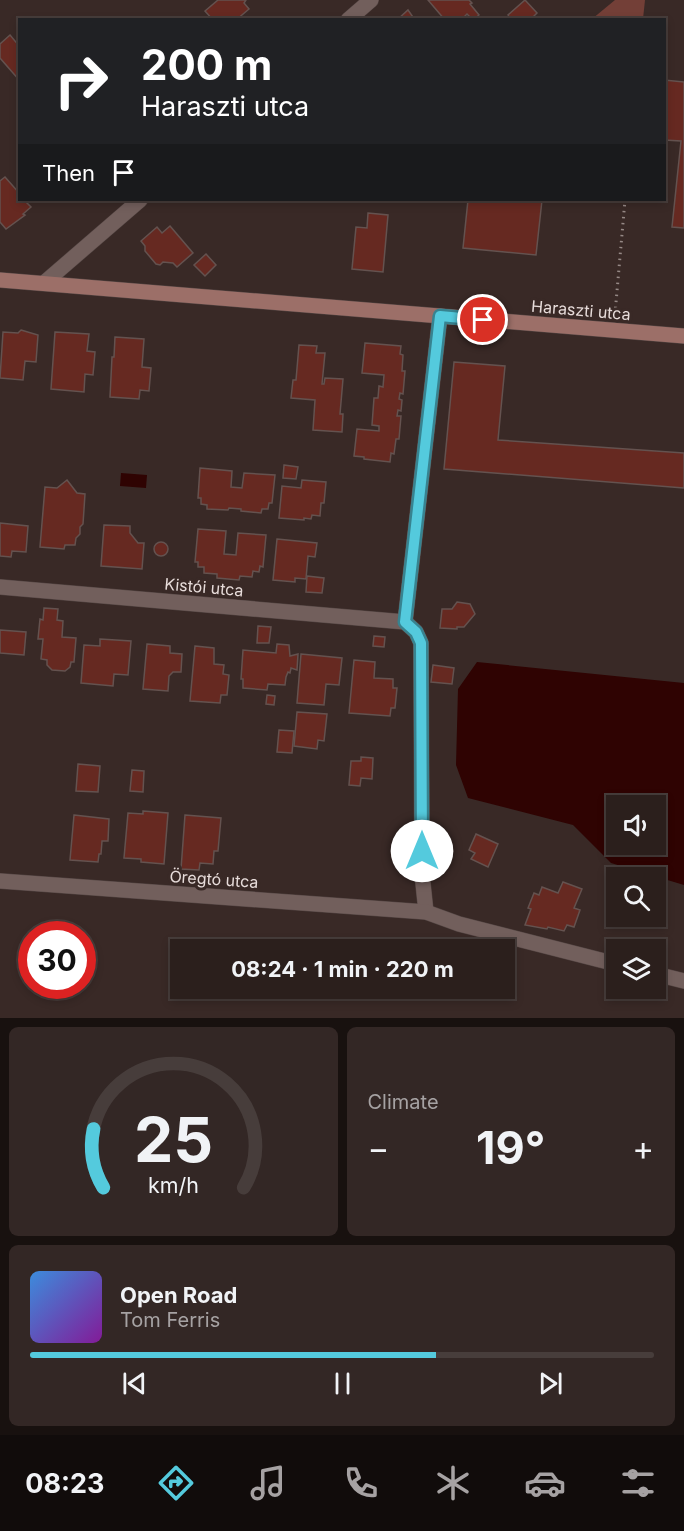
<!DOCTYPE html>
<meta charset="utf-8">
<style>
:root{--surface:#2b1f1c;--page:#332725;--text:#f1f3f6;--muted:#a6a2a3;--line:#473d3b;--accent:#54cadd}
body{margin:0;font-family:Inter,sans-serif;background:var(--page);color:var(--text);height:100vh;display:flex;flex-direction:column;font-size:22px;white-space:nowrap}
*{box-sizing:border-box;margin:0}
p{font-size:20px;color:var(--muted)}
.icon{flex:none;width:33px;height:33px;fill:none;stroke:currentColor;stroke-width:2;stroke-linecap:round;stroke-linejoin:round}
.map{position:relative;height:1018px;overflow:hidden}
.details{display:flex;flex-direction:column;gap:9px;padding:9px;background:#18110f;flex:1}
.details>*{flex:none}
.guide{position:absolute;left:18px;top:18px;width:648px;height:183px;border-radius:0px;box-shadow:0 3px 9px #0003,0 0 0 2px var(--line);background:#202124;color:#fff;overflow:hidden}
.controls{position:absolute;left:606px;top:795px;display:grid;gap:12px}
.controls a{display:grid;place-items:center;width:60px;height:60px;border-radius:0px;background:var(--surface);box-shadow:0 3px 9px #0003,0 0 0 2px var(--line);font-size:30px}
.speed{position:absolute;left:18px;top:921px;display:flex;gap:12px;font-size:30px;font-weight:700;text-align:center}
.speed>*{display:grid;place-content:center;width:78px;height:78px;border-radius:50%;background:var(--surface);box-shadow:0 3px 9px #0003,0 0 0 2px var(--line);line-height:1}
.speed .limit{border:9px solid #d22;background:#fff;color:#111}
.pin{position:absolute;display:grid;place-items:center;width:51px;height:51px;color:#fff;margin:-26px;border:3px solid #fff;border-radius:50%;box-shadow:0 2px 6px #0007}
.me{position:absolute;width:66px;margin:-33px;rotate:0deg;stroke-linejoin:round;filter:drop-shadow(0 0 4px #0008)}
.turn{display:flex;align-items:center;gap:21px;height:126px;padding:0 24px;font-size:27px}
.turn .icon{width:78px;height:78px;stroke-width:2.5}
.turn b{display:block;font-size:42px;line-height:51px}
.then{display:flex;align-items:center;height:57px;padding:0 24px;background:#0003;gap:12px;font-size:22px}
.big{font-size:45px;font-weight:700;line-height:1.1}
.details .widget{flex:1;display:flex;flex-direction:column;justify-content:center;gap:9px;min-width:0;padding:0 21px;border-radius:9px;background:var(--page)}
.details .dial{align-items:center;gap:0}
.dial svg{height:156px;overflow:visible;fill:none;stroke:var(--line);stroke-width:7;stroke-linecap:round;text-anchor:middle}
.dial text{fill:var(--text);stroke:none}
.song{display:flex;align-items:center;gap:18px}
.cover{width:72px;height:72px;border-radius:9px;background:linear-gradient(135deg,hsl(210 70% 55%),hsl(290 70% 35%))}
.played{height:6px;border-radius:3px;background:linear-gradient(90deg,var(--accent) 65%,var(--line) 65%)}
.keys{display:flex;justify-content:space-around;direction:ltr}
.heat{display:flex;justify-content:space-between;align-items:center;font-size:33px;direction:ltr}
.details .tiles{flex:1;display:grid;gap:9px;grid-template-columns:1fr 1fr}
.widget:last-child{grid-column:span 2}
.trip{position:absolute;left:170px;top:939px;width:345px;height:60px;border-radius:0px;background:var(--surface);box-shadow:0 3px 9px #0003,0 0 0 2px var(--line);font-weight:700;line-height:60px;text-align:center}
.dock{display:flex;height:96px;justify-content:space-around;align-items:center;background:#110c0b;color:var(--muted)}
.dock .icon{width:42px;height:42px}
.dock .active{color:var(--accent)}
.dock b{font-size:27px;color:var(--text)}
.map>svg:first-child{display:block}
.green{fill:#733f37}
.water{fill:#2f0302;fill-rule:evenodd}
.building{fill:#662921;stroke:#64524f;stroke-width:1.5}
.lines{fill:none;stroke-linecap:round;stroke-linejoin:round}
.minor-casing{stroke:#544644;stroke-width:16}
.secondary-casing{stroke:#544644;stroke-width:16}
.path{stroke:#968986;stroke-width:3;stroke-dasharray:1.5 4.5;stroke-linecap:butt}
.minor{stroke:#725f5c;stroke-width:15}
.secondary{stroke:#9c6f68;stroke-width:15}
.route-casing{stroke:#378390;stroke-width:15}
.route{stroke:#54cadd;stroke-width:10}
.labels{text-anchor:middle;stroke-width:6;stroke-linejoin:round;paint-order:stroke}
.street-label{font-size:16px;fill:#e7dcda;stroke:#392926}
</style>
<div class="map">
<svg width="684" height="1018" viewBox="0 0 684 1018">
<rect width="100%" height="100%" fill="#392926"/>
<polygon class="green" points="615,0 645,0 643,19 592,19"/>
<g class="water">
<polygon points="121,473 147,475 146,488 120,486"/>
<path d="M477 662 684 683V885L611 863 573 825 468 798 456 765 458 689ZM616 806H656V844H616Z"/>
</g>
<g class="building">
<polygon points="218,0 246,0 244,3 249,9 236,20 213,20 205,11"/>
<polygon points="428,0 469,0 472,3 470,4 479,15 473,20 467,14 461,20 445,20"/>
<polygon points="525,0 537,13 530,20 511,20 508,15"/>
<polygon points="408,10 415,20 397,20"/>
<polygon points="10,35 20,47 20,81 0,58 0,44"/>
<polygon points="664,80 684,82 684,228 672,227 681,141 664,140"/>
<polygon points="5,177 20,194 20,200 24,200 31,207 23,214 25,215 6,229 0,222 0,181"/>
<polygon points="468,200 542,200 536,255 463,248"/>
<polygon points="368,213 388,215 383,272 352,269 356,227 367,228"/>
<polygon points="170,226 193,253 177,267 173,263 163,262 160,265 156,264 145,251 145,246 141,241 157,227 162,233"/>
<polygon points="206,254 216,265 205,276 194,265"/>
<polygon points="21,330 38,335 36,362 25,361 23,380 0,378 3,332 18,333"/>
<polygon points="55,332 89,334 87,351 95,352 93,375 85,374 84,392 51,389"/>
<polygon points="115,337 144,339 142,367 151,368 149,391 140,390 139,399 110,397 112,357 114,357"/>
<polygon points="365,343 401,346 400,354 403,355 402,371 405,371 403,394 400,393 399,399 402,400 401,411 398,410 397,416 401,416 399,439 396,439 394,454 391,453 390,462 364,459 364,457 354,456 357,429 379,431 379,426 372,425 374,398 378,398 379,386 383,387 384,375 362,373"/>
<polygon points="299,345 317,346 316,353 325,353 322,384 324,384 325,378 343,379 340,414 343,414 342,432 313,430 315,400 291,398 293,380 296,380"/>
<polygon points="454,362 505,366 498,440 684,453 684,488 444,469"/>
<polygon points="284,465 298,467 296,479 283,478"/>
<polygon points="200,468 232,471 231,487 242,488 244,473 275,475 272,503 269,503 268,509 262,509 261,513 241,511 241,509 229,508 228,510 207,509 207,505 201,504 201,498 198,498"/>
<polygon points="67,480 77,493 85,494 83,524 80,527 80,534 76,538 75,545 65,545 64,549 40,547 45,487 57,488"/>
<polygon points="302,480 326,482 324,503 321,503 320,516 312,515 311,519 304,518 304,520 279,518 282,486 301,488"/>
<polygon points="0,523 28,526 26,552 12,551 11,557 0,556"/>
<polygon points="104,525 130,526 130,533 138,543 144,543 142,569 101,566"/>
<polygon points="198,529 226,531 224,554 236,555 238,533 266,535 263,567 260,566 259,572 253,571 252,577 240,576 239,580 217,578 217,574 204,573 204,567 198,567 198,562 195,562"/>
<polygon points="277,539 317,543 315,557 308,556 306,579 295,578 295,582 273,580"/>
<circle cx="161" cy="549" r="7"/>
<polygon points="307,576 324,578 322,593 306,592"/>
<polygon points="457,602 470,604 475,614 464,627 457,627 457,629 440,628 442,609 452,609"/>
<polygon points="44,608 58,609 57,620 63,621 62,637 76,638 74,662 71,662 70,667 65,671 52,670 47,665 47,660 41,659 43,639 38,639 40,619 43,620"/>
<polygon points="258,626 271,627 269,643 257,643"/>
<polygon points="0,630 26,632 24,655 0,653"/>
<polygon points="374,636 385,637 384,647 373,646"/>
<polygon points="100,639 131,641 128,675 114,674 113,686 81,683 84,645 100,646"/>
<polygon points="147,644 170,646 170,653 182,654 181,672 173,672 169,676 168,691 143,689"/>
<polygon points="277,644 289,645 290,656 298,654 297,670 291,668 290,673 288,672 286,677 285,685 268,684 267,690 243,688 243,679 241,679 243,650 276,653"/>
<polygon points="195,646 214,648 214,664 224,665 223,674 229,675 227,695 221,695 220,703 190,701"/>
<polygon points="301,654 342,658 339,685 326,684 324,705 297,703"/>
<polygon points="354,660 375,662 374,678 393,679 393,688 397,688 395,708 391,708 390,716 349,713"/>
<polygon points="433,665 454,668 452,684 431,682"/>
<polygon points="267,695 275,696 274,705 266,704"/>
<polygon points="297,712 327,714 324,741 318,740 317,749 294,746"/>
<polygon points="279,730 294,731 292,753 277,752"/>
<polygon points="361,757 373,758 372,779 361,778 360,786 349,785 351,761 361,761"/>
<polygon points="78,764 100,766 98,792 76,791"/>
<polygon points="132,770 144,771 143,792 130,791"/>
<polygon points="143,811 168,813 164,864 141,862 141,859 124,858 128,813 143,814"/>
<polygon points="74,815 109,819 108,841 102,841 101,854 99,854 98,862 70,860"/>
<polygon points="185,815 221,818 218,851 214,851 213,864 200,863 199,870 181,869"/>
<polygon points="476,834 498,844 488,867 471,859 475,853 469,850"/>
<polygon points="563,882 582,889 574,908 580,910 574,927 567,925 564,931 548,927 547,929 525,925 531,909 528,908 534,893 539,895 542,887 558,893"/>
</g>
<g class="lines">
<defs>
<g id="minor">
<polyline points="348,20 371,0"/>
<polyline points="44,283 140,200"/>
<polyline points="0,587 405,622"/>
<polyline points="405,622 440,316"/>
<polyline points="405,622 416,632 421,643 422,874 426,912"/>
<polyline points="0,881 426,912 459,924 616,964"/>
<polyline points="656,974 684,981"/>
</g>
<polyline id="secondary" points="0,280 684,336"/>
</defs>
<use href="#minor" class="minor-casing"/>
<use href="#secondary" class="secondary-casing"/>
<polyline class="path" points="615,314 625,200"/>
<use href="#minor" class="minor"/>
<use href="#secondary" class="secondary"/>
</g>
<g class="lines">
<defs>
<polyline id="route" points="422,851 421,643 416,632 405,622 440,316 483,320"/>
</defs>
<use href="#route" class="route-casing"/>
<use href="#route" class="route"/>
</g>
<g class="labels">
<g class="street-label">
<text transform="translate(581 310) rotate(5)" y="6">Haraszti utca</text>
<text transform="translate(204 587) rotate(5)" y="6">Kistói utca</text>
<text transform="translate(214 879) rotate(4)" y="6">Öregtó utca</text>
</g>
</g>
</svg>
<div class="controls">
<a><svg class="icon" aria-label="sound" viewBox="0 0 24 24"><path d="M4 9h4l5-4v14l-5-4H4zM17 9q2 3 0 6"/></svg></a>
<a><svg class="icon" aria-label="search" viewBox="0 0 24 24"><circle cx="10" cy="10" r="6"/><path d="M15 15l6 6"/></svg></a>
<a><svg class="icon" aria-label="layers" viewBox="0 0 24 24"><path d="M12 4l9 5-9 5-9-5zM3 14l9 5 9-5"/></svg></a>
</div>
<div class="speed"><div class="limit">30</div></div>
<div class="pin" style="left:483px;top:320px;background:#d93025"><svg class="icon" aria-label="arrive" viewBox="0 0 24 24"><path d="M6 21V4h12l-3 4 3 4H6"/></svg></div>
<svg class="me" style="left:422px;top:851px" viewBox="-20 -20 40 40"><circle r="19" fill="#fff"/><path d="M0-13L10 11 0 6-10 11z" fill="#54cadd"/></svg>
<div class="trip">08:24 · 1 min · 220 m</div>
<div class="guide">
<div class="turn"><svg class="icon" aria-label="right" viewBox="0 0 24 24"><path d="M7 20v-9h11M14 6l5 5-5 5"/></svg><div><b>200 m</b>Haraszti utca</div></div>
<div class="then">Then<svg class="icon" aria-label="arrive" viewBox="0 0 24 24"><path d="M6 21V4h12l-3 4 3 4H6"/></svg></div>
</div>
</div>
<section class="details">
<div class="tiles">
<div class="widget dial"><svg viewBox="0 0 100 80">
<path d="M14 69A42 42 0 1 1 86 69"/>
<path d="M14 69A42 42 0 0 1 9 39" stroke="#54cadd"/>
<text x="50" y="56" font-size="32" font-weight="700">25</text>
<text x="50" y="72" font-size="11">km/h</text>
</svg></div>
<div class="widget"><p>Climate</p>
<div class="heat"><a>−</a><b class="big">19°</b><a>+</a></div>
</div>
<div class="widget">
<div class="song"><i class="cover"></i><div><b>Open Road</b><p>Tom Ferris</p></div></div>
<div class="played"></div>
<div class="keys"><svg class="icon" aria-label="previous" viewBox="0 0 24 24"><path d="M18 5L8 12l10 7zM5 5v14"/></svg><svg class="icon" aria-label="pause" viewBox="0 0 24 24"><path d="M8 5v14M16 5v14"/></svg><svg class="icon" aria-label="next" viewBox="0 0 24 24"><path d="M6 5l10 7-10 7zM19 5v14"/></svg></div>
</div>
</div>
</section>
<nav class="dock">
<b>08:23</b>
<svg class="icon active" aria-label="directions" viewBox="0 0 24 24"><path d="M12 3l9 9-9 9-9-9zM9 14v-3h6M13 9l2 2-2 2"/></svg>
<svg class="icon" aria-label="music" viewBox="0 0 24 24"><path d="M9 18V5l10-2v13"/><circle cx="6" cy="18" r="3"/><circle cx="16" cy="16" r="3"/></svg>
<svg class="icon" aria-label="phone" viewBox="0 0 24 24"><path d="M5 4h4l2 5-3 2q2 4 5 5l2-3 5 2v4C11 20 4 13 5 4z"/></svg>
<svg class="icon" aria-label="climate" viewBox="0 0 24 24"><path d="M12 3v18M4 7l16 10M4 17L20 7"/></svg>
<svg class="icon" aria-label="car" viewBox="0 0 24 24"><path d="M5 17H2v-5l4-1 3-4h7l3 4 3 1v5h-3M9 17h6M6 11h13"/><circle cx="7" cy="17" r="2"/><circle cx="17" cy="17" r="2"/></svg>
<svg class="icon" aria-label="filters" viewBox="0 0 24 24"><path d="M4 7h16M4 17h16"/><circle cx="9" cy="7" r="2"/><circle cx="15" cy="17" r="2"/></svg>
</nav>
